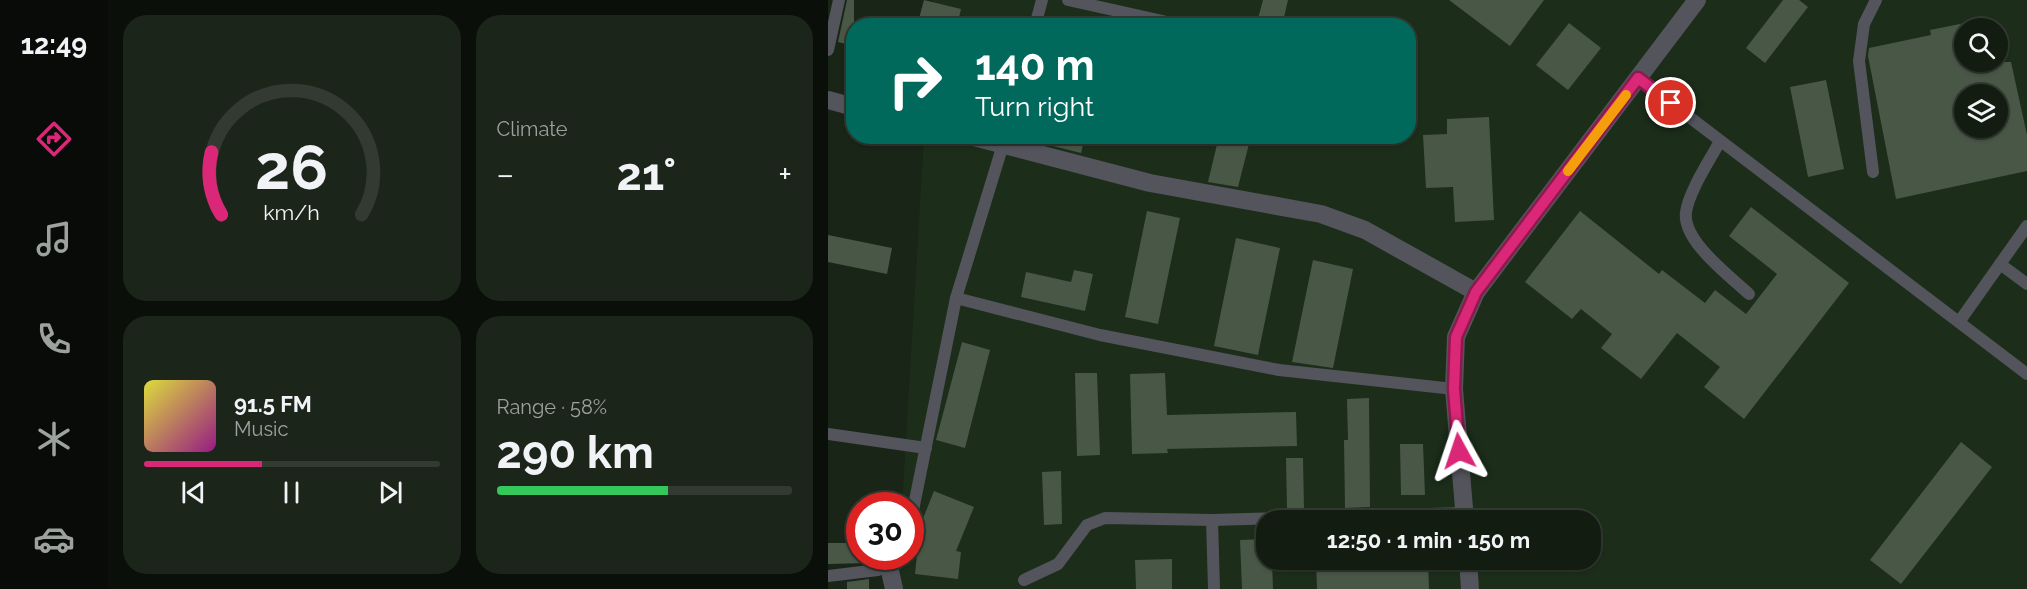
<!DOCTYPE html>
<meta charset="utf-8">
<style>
:root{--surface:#131c11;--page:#1c251a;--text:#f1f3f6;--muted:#9da19f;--line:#323a31;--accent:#db2777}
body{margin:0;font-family:Raleway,sans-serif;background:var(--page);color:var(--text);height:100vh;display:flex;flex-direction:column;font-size:22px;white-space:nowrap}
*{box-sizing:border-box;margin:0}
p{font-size:20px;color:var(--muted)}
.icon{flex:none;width:33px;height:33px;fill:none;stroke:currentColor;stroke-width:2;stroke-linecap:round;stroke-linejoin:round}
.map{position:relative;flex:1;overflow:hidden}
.panel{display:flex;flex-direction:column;gap:15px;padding:15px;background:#0a0f09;width:720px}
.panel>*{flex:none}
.top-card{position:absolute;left:18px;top:18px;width:570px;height:126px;border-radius:24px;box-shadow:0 2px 4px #0004,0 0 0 2px var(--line);background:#00695c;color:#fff;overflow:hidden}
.controls{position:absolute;left:1126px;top:18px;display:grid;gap:12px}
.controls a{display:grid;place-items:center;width:54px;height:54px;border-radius:50%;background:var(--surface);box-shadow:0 2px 4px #0004,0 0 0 2px var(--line);font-size:30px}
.speed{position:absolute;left:18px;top:492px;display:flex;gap:12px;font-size:30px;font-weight:700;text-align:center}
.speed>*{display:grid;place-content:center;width:78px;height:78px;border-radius:50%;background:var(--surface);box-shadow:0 2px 4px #0004,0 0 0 2px var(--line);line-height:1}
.speed .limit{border:9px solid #d22;background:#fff;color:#111}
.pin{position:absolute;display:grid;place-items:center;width:51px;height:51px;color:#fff;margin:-26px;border:3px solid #fff;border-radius:50%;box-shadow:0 2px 6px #0007}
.me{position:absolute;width:66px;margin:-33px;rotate:355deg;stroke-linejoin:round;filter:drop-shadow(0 0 4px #0008)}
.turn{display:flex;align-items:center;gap:21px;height:126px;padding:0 30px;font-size:27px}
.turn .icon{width:78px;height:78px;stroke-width:2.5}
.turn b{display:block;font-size:42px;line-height:51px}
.big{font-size:45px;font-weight:700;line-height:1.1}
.panel .tile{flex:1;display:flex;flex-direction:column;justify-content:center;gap:9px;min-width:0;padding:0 21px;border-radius:24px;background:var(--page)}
.panel .dial{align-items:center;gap:0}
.dial svg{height:156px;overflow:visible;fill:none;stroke:var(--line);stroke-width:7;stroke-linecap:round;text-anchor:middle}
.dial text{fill:var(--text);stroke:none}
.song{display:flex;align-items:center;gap:18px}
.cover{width:72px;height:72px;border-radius:9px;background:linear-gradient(135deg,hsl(60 70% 55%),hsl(310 70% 35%))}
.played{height:6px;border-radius:3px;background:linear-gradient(90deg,var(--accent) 40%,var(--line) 40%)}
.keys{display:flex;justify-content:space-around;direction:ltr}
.heat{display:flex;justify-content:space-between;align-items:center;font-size:33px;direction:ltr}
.charge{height:9px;border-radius:4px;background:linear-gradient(90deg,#34c759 58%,var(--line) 0)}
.panel .tiles{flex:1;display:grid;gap:15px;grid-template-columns:repeat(2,1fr)}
.trip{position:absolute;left:428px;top:510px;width:345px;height:60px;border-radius:24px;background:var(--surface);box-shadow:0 2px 4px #0004,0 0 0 2px var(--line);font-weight:700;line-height:60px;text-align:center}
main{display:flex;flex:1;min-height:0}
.dock{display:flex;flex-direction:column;width:108px;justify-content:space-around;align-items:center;background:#080b07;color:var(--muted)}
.dock .icon{width:42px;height:42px}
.dock .current{color:var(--accent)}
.dock b{font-size:27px;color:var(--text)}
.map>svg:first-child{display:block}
.built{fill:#1c2d1a;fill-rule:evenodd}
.building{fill:#495747;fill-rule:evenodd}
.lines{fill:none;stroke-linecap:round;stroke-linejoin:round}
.lane{stroke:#53545c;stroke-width:12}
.street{stroke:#53545c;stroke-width:18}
.route-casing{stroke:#8e194d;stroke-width:15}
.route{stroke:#db2777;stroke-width:10}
.slow{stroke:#f59e0b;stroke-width:10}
</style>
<main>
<nav class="dock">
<b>12:49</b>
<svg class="icon current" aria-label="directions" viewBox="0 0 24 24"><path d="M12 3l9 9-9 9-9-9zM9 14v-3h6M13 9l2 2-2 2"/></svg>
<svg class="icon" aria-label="music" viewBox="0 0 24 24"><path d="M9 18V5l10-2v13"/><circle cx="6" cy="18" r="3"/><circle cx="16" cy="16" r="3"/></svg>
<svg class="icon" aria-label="phone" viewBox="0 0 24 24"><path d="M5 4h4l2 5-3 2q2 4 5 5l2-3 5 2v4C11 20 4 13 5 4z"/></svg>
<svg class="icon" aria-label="climate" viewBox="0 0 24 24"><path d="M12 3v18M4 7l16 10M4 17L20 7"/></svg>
<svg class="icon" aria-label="car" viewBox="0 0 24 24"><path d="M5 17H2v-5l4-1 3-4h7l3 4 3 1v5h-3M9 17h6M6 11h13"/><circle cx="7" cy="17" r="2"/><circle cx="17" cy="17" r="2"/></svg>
</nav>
<section class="panel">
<div class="tiles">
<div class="tile dial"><svg viewBox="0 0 100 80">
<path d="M14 69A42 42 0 1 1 86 69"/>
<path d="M14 69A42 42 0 0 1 9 37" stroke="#db2777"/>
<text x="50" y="56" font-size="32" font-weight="700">26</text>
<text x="50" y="72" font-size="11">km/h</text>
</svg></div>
<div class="tile"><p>Climate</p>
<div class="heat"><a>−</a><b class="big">21°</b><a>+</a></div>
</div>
<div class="tile">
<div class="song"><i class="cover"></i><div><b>91.5 FM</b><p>Music</p></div></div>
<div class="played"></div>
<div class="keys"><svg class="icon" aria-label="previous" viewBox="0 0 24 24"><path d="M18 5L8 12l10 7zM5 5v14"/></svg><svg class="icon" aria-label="pause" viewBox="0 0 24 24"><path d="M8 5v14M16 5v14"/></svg><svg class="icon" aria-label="next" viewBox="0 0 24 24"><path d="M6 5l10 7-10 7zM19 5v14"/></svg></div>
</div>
<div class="tile"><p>Range · 58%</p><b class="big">290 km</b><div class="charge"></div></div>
</div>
</section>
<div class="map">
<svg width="1199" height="589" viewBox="0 0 1199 589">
<rect width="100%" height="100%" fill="#192517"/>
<path class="built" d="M105 0H1199V589H69L71 557 82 556V506L74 505 96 137 580 136V26L103 25ZM1137 28H1170V62H1137ZM1137 94H1170V128H1137ZM438 520H762V560H438Z"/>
<g class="building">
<polygon points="19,0 26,0 26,46 10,42"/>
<polygon points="96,0 133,9 129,26 89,26"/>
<polygon points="435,0 460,0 454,26 428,26"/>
<polygon points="621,0 716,0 682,46"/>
<polygon points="955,0 971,0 980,7 937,63 918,48"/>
<polygon points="741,23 773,48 740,90 708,65"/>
<path d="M1137 23V62H1183L1199 135V171L1068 199 1040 56 1041 48 1103 35 1102 30ZM1137 94H1170V128H1137Z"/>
<polygon points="998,80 1016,169 980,177 962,87"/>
<polygon points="661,117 666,220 627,222 625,187 598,188 595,135 619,134 619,119"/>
<polygon points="210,136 257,136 253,153 209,142"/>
<polygon points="391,136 423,136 410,187 380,182"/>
<polygon points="923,207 1021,283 916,419 876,387 892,367 849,333 813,379 773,348 784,334 753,309 744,319 697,282 752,211 831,274 834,270 877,303 887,290 918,314 949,274 901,236"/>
<polygon points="319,211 352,218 330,324 297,317"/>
<polygon points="0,235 64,248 59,274 0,262"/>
<polygon points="408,238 452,248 430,355 386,346"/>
<polygon points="485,260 525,269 505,368 464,362"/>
<polygon points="246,270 265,274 257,311 193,297 198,272 243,282"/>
<polygon points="134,342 162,350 137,448 108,440"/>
<polygon points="247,373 269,373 272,455 249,456"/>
<polygon points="337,373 339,415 468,412 469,446 339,449 340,453 304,454 302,374"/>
<polygon points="541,398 542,507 517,508 516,440 520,440 519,399"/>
<polygon points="1133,442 1164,467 1073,584 1042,560"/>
<polygon points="572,444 595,444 597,495 573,495"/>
<polygon points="458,458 475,458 476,509 459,509"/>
<polygon points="233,471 234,524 216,525 214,472"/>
<polygon points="106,491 146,507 128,551 133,552 130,579 87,574 92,526"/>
<polygon points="438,539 438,560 444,560 445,589 414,589 412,540"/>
<polygon points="0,543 32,543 32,556 41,556 41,563 0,564"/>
<polygon points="344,559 344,589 308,589 307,560"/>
<polygon points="488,560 600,560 601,589 489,589"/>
<polygon points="41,579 41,589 19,589 19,582"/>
</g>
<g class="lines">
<g class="lane">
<polyline points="240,0 357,26"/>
<polyline points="207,26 214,0"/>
<polyline points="0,50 11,0"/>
<polyline points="810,78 1199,374"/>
<path d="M892 141C882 160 861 191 858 212 854 241 902 276 921 294"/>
<polyline points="1045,172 1031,61 1036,24 1048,0"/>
<polyline points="1172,264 1199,284"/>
<polyline points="128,298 272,335 451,370 626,389"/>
<polyline points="1131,322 1199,226"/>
<polyline points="0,434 98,448"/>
<polyline points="384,520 386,589"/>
<polyline points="82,525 128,298 177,138"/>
<polyline points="0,576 50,570 65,557"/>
<polyline points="196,580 230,564 259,525 277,518 384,520 636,513"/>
</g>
<g class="street">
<polyline points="0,100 26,107"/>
<polyline points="142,136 322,183 493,214 537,230 648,292"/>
<polyline points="637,520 626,389 628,337 648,292 869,0"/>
<polyline points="640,560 642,589"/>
<polyline points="60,562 66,589"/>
</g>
</g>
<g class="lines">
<defs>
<polyline id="route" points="631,451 626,389 628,337 648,292 810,78 843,103"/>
</defs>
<use href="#route" class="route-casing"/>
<use href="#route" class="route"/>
<polyline class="slow" points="740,171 798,95"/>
</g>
</svg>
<div class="controls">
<a><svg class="icon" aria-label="search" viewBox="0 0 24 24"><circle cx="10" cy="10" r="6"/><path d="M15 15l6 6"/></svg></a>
<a><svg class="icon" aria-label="layers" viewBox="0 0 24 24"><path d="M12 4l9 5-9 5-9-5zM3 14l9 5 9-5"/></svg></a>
</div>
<div class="speed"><div class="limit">30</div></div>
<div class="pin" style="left:843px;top:103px;background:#d93025"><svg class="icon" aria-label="arrive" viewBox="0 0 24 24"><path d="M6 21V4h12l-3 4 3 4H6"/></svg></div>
<svg class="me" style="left:631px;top:451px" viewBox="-20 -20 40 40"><path d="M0-17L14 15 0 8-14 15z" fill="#db2777" stroke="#fff" stroke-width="4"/></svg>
<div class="trip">12:50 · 1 min · 150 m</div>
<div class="top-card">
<div class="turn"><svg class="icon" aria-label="right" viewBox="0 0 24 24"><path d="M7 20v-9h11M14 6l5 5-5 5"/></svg><div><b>140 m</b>Turn right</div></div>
</div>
</div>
</main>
